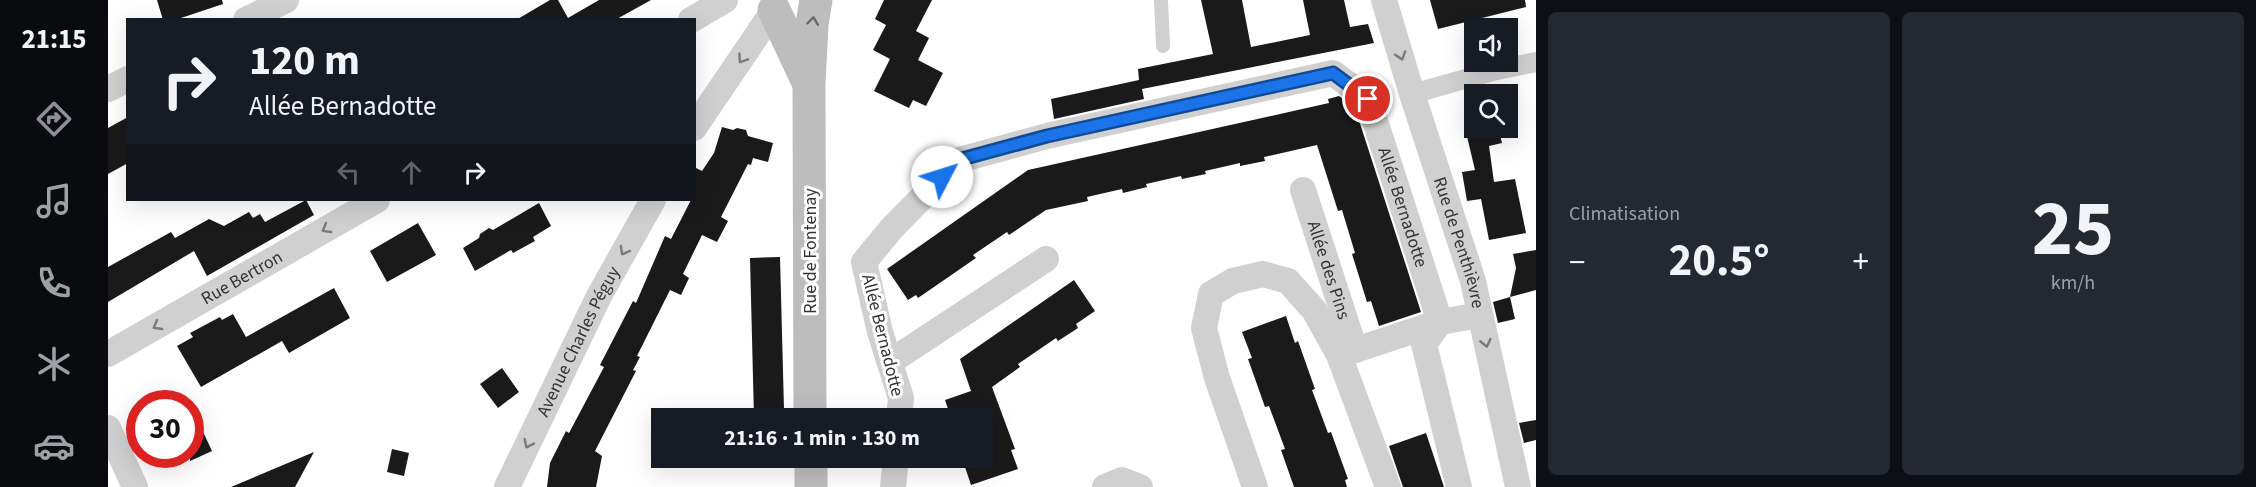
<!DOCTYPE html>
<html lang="fr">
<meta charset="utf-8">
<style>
:root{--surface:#171b24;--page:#242831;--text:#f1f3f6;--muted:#9ea1a6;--accent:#8c9099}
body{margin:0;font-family:"Source Sans 3",sans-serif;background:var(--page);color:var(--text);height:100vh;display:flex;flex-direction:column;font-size:22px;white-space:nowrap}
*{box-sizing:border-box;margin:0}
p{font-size:20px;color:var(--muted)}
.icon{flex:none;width:33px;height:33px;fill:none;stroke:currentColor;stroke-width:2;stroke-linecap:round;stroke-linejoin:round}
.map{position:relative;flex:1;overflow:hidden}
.details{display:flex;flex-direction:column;gap:12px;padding:12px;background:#0d0f14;width:720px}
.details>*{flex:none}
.top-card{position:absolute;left:18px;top:18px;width:570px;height:183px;border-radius:0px;box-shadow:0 6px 24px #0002;background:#171b24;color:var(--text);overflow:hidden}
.fabs{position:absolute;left:1356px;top:18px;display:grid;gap:12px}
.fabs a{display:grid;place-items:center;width:54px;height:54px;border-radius:0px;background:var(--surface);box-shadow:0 6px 24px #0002;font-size:30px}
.speed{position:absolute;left:18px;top:390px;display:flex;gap:12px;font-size:30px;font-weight:700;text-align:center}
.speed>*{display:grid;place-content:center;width:78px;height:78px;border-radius:50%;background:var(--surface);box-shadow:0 6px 24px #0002;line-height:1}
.speed .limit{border:9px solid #d22;background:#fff;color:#111}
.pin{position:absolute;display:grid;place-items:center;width:51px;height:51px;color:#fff;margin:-26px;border:3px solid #fff;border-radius:50%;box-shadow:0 2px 6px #0007}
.me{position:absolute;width:66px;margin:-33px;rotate:50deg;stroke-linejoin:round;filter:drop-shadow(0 0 4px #0008)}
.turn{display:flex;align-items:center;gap:21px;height:126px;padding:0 24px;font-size:27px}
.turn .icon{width:78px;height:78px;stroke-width:2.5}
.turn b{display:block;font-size:42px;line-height:51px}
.lanes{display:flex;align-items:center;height:57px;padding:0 24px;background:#0003;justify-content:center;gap:30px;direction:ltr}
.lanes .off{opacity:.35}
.big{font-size:45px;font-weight:700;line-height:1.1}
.details .tile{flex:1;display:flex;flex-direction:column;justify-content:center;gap:9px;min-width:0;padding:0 21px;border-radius:9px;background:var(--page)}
.details .dial{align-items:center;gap:0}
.dial b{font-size:78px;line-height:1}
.heat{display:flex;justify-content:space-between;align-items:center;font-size:33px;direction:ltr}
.details .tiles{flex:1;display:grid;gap:12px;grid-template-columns:repeat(2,1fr)}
.trip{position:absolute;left:543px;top:408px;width:342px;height:60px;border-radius:0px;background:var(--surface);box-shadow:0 6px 24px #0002;font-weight:700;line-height:60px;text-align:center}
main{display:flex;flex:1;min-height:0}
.menu{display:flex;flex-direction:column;width:108px;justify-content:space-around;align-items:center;background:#090b0e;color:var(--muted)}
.menu .icon{width:42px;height:42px}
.menu .selected{color:var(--accent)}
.menu b{font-size:27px;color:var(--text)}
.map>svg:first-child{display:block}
.building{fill:#1a1a1a}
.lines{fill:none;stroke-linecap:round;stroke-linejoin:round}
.service{stroke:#d0d0d0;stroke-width:14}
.pedestrian{stroke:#d0d0d0;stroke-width:20}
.minor{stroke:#d0d0d0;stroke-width:26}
.secondary{stroke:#bdbdbd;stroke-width:33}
.oneway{stroke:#6a6a6a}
.oneway2{stroke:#7a7a7a}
.route-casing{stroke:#114b97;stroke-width:15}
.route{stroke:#1a73e8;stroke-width:10}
.labels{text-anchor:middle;stroke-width:6;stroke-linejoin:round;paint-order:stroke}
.street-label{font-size:18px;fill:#333;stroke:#fff}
</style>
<main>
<nav class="menu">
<b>21:15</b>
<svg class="icon selected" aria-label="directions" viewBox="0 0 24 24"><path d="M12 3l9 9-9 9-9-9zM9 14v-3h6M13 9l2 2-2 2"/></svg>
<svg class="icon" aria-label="music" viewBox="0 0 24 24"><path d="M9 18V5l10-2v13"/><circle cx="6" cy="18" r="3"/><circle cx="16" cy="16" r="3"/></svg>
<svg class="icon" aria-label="phone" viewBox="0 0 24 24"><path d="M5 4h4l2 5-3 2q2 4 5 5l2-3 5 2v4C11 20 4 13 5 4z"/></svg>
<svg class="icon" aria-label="climate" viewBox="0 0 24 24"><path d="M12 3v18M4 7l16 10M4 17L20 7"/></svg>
<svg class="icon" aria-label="car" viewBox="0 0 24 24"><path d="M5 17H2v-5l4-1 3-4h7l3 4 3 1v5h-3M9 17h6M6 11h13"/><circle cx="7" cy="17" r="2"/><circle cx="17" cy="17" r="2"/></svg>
</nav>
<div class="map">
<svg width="1428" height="487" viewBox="0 0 1428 487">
<rect width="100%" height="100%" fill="#fff"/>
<g class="building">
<polygon points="49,0 114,0 115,4 67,20 55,20"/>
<polygon points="442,0 450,0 460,18 491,0 543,0 507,20 408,20"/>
<polygon points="776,0 824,0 808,31 821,38 810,60 835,73 818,106 805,100 801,108 766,91 782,59 765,50 778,25 767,19"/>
<polygon points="1093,0 1134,0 1143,47 1202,35 1195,0 1236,0 1242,27 1260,24 1266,43 1034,89 1036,99 946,119 943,99 1031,80 1030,69 1105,54"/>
<polygon points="1322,0 1417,0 1418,7 1330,29"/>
<polygon points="1231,96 1247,108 1313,312 1271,326 1263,301 1259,302 1244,254 1247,253 1234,210 1230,211 1209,145 1156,157 1157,161 1132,166 1132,163 1097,171 1098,174 1074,179 1073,176 1038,184 1039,187 1015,193 1014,189 979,197 980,201 938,210 901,235 899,232 865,255 868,258 810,298 808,295 800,300 779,269 920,170 1221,103 1220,99"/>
<polygon points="20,117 20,163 0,174 0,128"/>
<polygon points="614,127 625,130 629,128 638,130 640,136 665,143 660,162 645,158 643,165 640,164 613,217 620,221 609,242 594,235 575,274 581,278 573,295 562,290 529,356 532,357 525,370 528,371 487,451 494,456 488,487 439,487 442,463 458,431 461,433 496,367 492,365 525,301 528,303 557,236 563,239 583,200 586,200 586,167 594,171 606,153"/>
<polygon points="1357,128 1390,128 1394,143 1381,146 1386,182 1407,179 1418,233 1381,240 1373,199 1359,201 1354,172 1367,170"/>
<polygon points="198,200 206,215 99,276 86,251 0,302 0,267 63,232 67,238 101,219 116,226 141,212 145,218 152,214 157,222"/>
<polygon points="431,203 443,226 425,237 427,241 405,253 403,250 367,271 355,248 371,238 372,234 381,228 385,230"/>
<polygon points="310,223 328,255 279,282 262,251"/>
<polygon points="1428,250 1428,290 1402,297 1407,319 1390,323 1385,302 1402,297 1408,268 1405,254"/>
<polygon points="672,257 676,409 666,409 666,418 646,418 642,258"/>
<polygon points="966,280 987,311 968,324 970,328 950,341 948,338 910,364 912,367 884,387 907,449 903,450 910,469 863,485 854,458 874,458 874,418 843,418 837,400 863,391 852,359"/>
<polygon points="226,288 242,318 181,353 174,341 93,387 69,346 85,337 82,333 112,317 114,320 125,314 138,337"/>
<polygon points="1178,316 1187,343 1190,341 1207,389 1204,390 1220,433 1223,432 1240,479 1237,480 1239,487 1186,487 1173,450 1177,449 1161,406 1157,407 1140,359 1144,358 1134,332"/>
<polygon points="394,368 411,392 390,408 372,384"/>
<polygon points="82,404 104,451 82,461"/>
<polygon points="1428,420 1428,440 1416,443 1411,423"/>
<polygon points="1318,433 1336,487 1295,487 1281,446"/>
<polygon points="284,449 301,453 296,476 279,472"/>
<polygon points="206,452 187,487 123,487"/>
</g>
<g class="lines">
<polyline class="service" points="1053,0 1055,46"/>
<polyline class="pedestrian" points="1304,94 1389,70 1428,62"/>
<g class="minor">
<path id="s1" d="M1276 0 1304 94 1365 281 1410 487"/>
<polyline points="138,20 178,0"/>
<polyline points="583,20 617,0"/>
<polyline points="0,89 20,79"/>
<polyline points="586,128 666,10"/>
<path id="s2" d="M1195 190 1247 350"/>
<path id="s3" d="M0 354 269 200"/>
<polyline points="1232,355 1332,322 1372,315"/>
<polyline points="782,362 938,259"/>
<path id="s4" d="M791 418 793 398 772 332 756 262 784 228 851 160 939 136 1225 73 1260 99 1332 322 1316 344 1351 487"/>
<polyline points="0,428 27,487"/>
<path id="s5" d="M399 487 491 296 545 200"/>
<polyline points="785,487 788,458"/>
<polyline points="997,487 1014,480 1032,487"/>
<polyline points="1147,487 1109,378 1096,328 1103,294 1125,281 1155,274 1180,281 1206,310 1231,355 1280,487"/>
</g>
<g class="secondary">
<polyline points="666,10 699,80"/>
<polyline points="702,418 701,84 704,24 708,0"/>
<polyline points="703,458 703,487"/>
</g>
</g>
<defs><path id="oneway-chevron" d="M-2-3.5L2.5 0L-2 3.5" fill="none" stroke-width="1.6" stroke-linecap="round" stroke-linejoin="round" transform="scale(1.5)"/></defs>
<use class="oneway" href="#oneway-chevron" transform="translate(705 21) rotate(-83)"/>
<g class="oneway2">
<use href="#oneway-chevron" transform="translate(1293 56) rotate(73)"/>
<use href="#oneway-chevron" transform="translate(634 59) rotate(124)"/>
<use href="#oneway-chevron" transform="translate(218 229) rotate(150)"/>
<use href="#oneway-chevron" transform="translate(516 251) rotate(119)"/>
<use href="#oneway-chevron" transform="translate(49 326) rotate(150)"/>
<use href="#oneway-chevron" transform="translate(1378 343) rotate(77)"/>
<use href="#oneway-chevron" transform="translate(420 444) rotate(116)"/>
</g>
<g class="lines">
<defs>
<polyline id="route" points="834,177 850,160 939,136 1225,73 1260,99"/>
</defs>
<use href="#route" class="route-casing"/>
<use href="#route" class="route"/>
</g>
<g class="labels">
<g class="street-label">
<text dy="6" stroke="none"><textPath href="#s4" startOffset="842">Allée Bernadotte</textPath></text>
<text dy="6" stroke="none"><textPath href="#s1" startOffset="254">Rue de Penthièvre</textPath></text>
<text transform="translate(702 251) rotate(-90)" y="6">Rue de Fontenay</text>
<text dy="6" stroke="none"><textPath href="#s2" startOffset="84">Allée des Pins</textPath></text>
<text dy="6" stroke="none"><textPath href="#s3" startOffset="154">Rue Bertron</textPath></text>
<text transform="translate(775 335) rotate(76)" y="6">Allée Bernadotte</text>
<text dy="6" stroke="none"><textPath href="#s5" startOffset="162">Avenue Charles Péguy</textPath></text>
</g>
</g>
</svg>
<div class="fabs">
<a><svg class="icon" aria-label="sound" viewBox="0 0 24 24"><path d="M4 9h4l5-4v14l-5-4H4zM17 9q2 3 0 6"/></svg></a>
<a><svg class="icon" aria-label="search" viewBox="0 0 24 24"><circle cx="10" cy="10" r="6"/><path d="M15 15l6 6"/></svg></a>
</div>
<div class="speed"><div class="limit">30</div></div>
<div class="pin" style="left:1260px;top:99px;background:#d93025"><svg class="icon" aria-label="arrive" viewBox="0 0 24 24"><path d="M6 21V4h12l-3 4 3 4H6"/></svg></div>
<svg class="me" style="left:834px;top:177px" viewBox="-20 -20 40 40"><circle r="19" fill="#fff"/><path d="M0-13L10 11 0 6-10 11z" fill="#1a73e8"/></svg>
<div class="trip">21:16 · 1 min · 130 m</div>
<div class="top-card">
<div class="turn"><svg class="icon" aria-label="right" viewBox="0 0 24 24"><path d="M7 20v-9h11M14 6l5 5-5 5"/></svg><div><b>120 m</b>Allée Bernadotte</div></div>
<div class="lanes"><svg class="icon off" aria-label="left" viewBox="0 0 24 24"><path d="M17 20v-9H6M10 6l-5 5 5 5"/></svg><svg class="icon off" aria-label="ahead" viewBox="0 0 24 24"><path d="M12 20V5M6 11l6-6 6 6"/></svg><svg class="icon" aria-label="right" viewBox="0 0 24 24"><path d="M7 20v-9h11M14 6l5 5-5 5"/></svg></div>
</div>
</div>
<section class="details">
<div class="tiles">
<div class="tile"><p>Climatisation</p>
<div class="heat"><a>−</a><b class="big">20.5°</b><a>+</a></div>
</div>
<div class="tile dial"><b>25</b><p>km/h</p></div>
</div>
</section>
</main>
